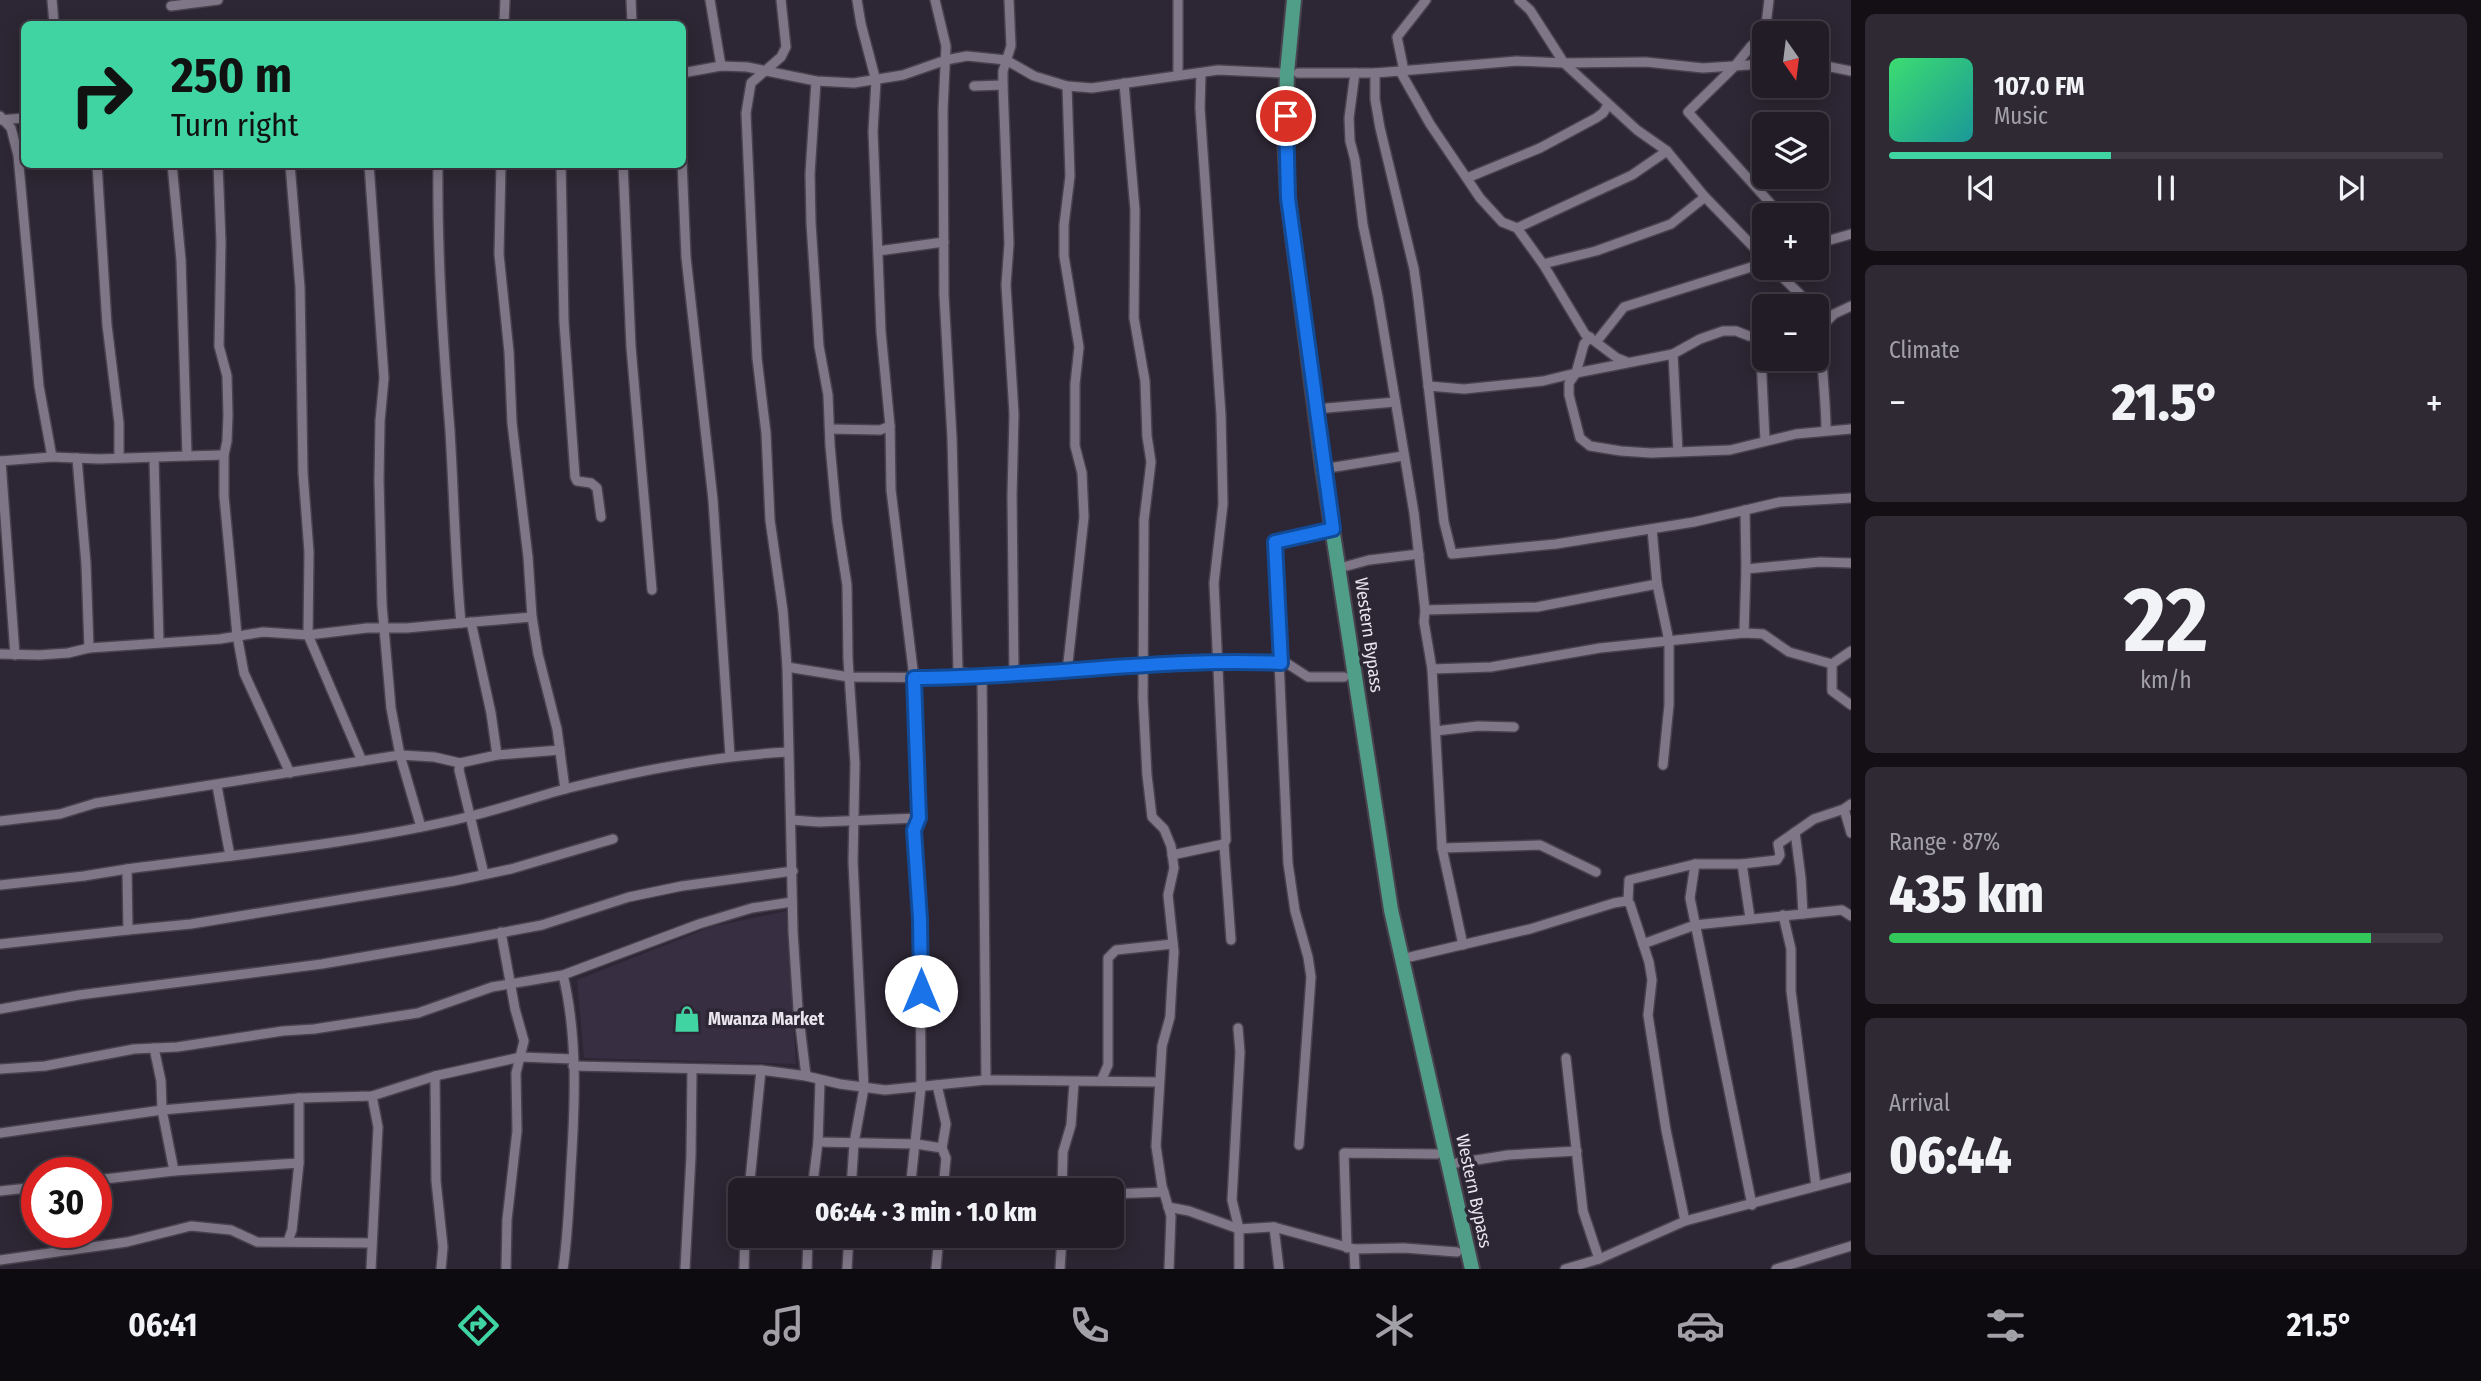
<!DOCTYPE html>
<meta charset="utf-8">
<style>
:root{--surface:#221c27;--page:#2e2933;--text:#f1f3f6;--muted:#a2a1a7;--line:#3f3a44;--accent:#40d4a2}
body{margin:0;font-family:"Fira Sans Condensed",sans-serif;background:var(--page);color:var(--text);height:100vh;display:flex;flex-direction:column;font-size:26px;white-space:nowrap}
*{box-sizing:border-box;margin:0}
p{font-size:23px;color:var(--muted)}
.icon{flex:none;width:38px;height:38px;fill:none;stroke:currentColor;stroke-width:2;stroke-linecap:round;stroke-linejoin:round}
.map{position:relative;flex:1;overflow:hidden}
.panel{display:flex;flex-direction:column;gap:14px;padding:14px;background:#130f15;width:630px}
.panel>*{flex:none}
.top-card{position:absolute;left:21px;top:21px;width:665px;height:147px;border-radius:10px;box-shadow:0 4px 18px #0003,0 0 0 2px var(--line);background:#40d4a2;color:#111;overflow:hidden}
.needle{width:46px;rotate:166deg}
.controls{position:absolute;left:1752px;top:21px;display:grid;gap:14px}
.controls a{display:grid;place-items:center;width:77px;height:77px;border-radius:10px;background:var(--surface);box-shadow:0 4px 18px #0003,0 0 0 2px var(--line);font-size:35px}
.speed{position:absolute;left:21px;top:1157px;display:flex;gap:14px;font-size:35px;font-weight:700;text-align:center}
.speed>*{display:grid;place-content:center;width:91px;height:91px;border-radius:50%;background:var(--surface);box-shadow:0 4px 18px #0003,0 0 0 2px var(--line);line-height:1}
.speed .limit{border:10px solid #d22;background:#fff;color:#111}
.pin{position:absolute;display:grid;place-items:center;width:60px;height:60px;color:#fff;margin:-30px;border:4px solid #fff;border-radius:50%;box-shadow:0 2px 7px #0007}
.me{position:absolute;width:77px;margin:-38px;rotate:0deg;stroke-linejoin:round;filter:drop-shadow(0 0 5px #0008)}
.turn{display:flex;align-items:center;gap:24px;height:147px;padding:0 35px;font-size:32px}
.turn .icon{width:91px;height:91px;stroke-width:2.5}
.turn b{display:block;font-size:49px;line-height:60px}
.big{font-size:52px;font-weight:800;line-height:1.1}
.panel .widget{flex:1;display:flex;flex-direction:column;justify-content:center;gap:10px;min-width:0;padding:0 24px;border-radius:10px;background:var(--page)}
.panel .dial{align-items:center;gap:0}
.dial b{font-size:91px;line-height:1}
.song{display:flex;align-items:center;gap:21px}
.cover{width:84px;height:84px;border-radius:10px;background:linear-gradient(135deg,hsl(140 70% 55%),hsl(180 70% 35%))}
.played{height:7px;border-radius:4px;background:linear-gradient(90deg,var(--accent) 40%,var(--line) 40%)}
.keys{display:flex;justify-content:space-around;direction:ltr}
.heat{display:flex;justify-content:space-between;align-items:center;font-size:38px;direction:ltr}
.charge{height:10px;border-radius:5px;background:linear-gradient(90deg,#34c759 87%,var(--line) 0)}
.trip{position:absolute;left:728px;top:1178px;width:396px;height:70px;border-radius:10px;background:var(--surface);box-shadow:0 4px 18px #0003,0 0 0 2px var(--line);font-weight:800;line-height:70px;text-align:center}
.dock{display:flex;height:112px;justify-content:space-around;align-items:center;background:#0e0b10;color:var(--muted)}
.dock .icon{width:49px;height:49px}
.dock .current{color:var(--accent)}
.dock b{font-size:32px;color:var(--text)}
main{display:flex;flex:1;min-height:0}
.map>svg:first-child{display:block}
.built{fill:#382e42}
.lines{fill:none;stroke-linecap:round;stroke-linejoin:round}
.minor-casing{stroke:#48424e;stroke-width:12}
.primary-casing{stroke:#48424e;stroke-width:18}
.minor{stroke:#7f7787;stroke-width:9}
.primary{stroke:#509d88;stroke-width:14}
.route-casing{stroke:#114b97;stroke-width:18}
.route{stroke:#1a73e8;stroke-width:12}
.labels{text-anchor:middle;stroke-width:7;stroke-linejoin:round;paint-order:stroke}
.street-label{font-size:18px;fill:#e9e5ee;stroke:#2d2634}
.poi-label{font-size:18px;font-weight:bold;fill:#e9e5ee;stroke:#2d2634;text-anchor:start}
</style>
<main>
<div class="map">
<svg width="1851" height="1269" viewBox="0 0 1851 1269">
<rect width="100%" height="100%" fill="#2d2634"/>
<polygon class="built" points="786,911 796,1064 584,1058 577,980 711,927"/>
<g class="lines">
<defs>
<g id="minor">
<polyline points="52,0 54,24"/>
<polyline points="631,0 632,24"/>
<polyline points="710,0 721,66"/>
<polyline points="935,0 946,46 943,110 944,295 952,438 958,671 982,678 986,1080"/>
<polyline points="1009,0 1011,46 1003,71 1003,85 1009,244 1006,285 1014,414 1012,496 1014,675"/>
<polyline points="1178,0 1178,75"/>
<polyline points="1519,0 1530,10 1564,63 1637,130 1667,151 1705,197 1764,258"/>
<polyline points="171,6 218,0"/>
<polyline points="504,24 505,0"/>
<polyline points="1765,33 1769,0"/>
<polyline points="1764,35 1763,39 1751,46 1734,67 1688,112 1781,215"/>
<polyline points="1816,64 1851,71"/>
<polyline points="1404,71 1397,37 1426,0"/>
<polyline points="682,73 721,66 747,67 816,81 854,83 903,75 946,60 967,56 1006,60 1034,76 1067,86 1092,88 1218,70 1281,73"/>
<polyline points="1201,73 1200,108 1221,415 1223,504 1214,583 1226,840 1224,844 1231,940"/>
<polyline points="1298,73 1375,73 1400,71"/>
<polyline points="1355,73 1349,118 1350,141 1355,160 1363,225 1378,297 1414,513 1425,610 1424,622 1432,669 1442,848 1463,945"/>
<polyline points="1375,73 1375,99 1380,128 1414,269 1418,298 1444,522 1452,554 1556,544 1694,522 1780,502 1851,498"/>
<polyline points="816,81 810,174 811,223 819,346 828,395 830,445 837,521 847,585 848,659 855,763 853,862 864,1088 854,1143 851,1190"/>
<polyline points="1124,83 1135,210 1134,318 1145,381 1147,436 1151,462 1144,520 1143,698 1147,775 1152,817 1164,829 1171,846 1174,868 1168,895 1174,952 1172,982 1170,1017 1162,1046 1156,1146 1162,1186 1171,1216 1169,1269"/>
<polyline points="974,86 1003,85"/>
<polyline points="0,116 11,128 18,155 39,386 52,457 0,461"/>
<polyline points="0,120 24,118"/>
<polyline points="682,161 686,257 713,500 730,756"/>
<polyline points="97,164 107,325 119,423 119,458"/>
<polyline points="218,164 221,242 219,346 227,376 228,415 227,441 224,455 224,496 237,635 244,673 290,773"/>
<polyline points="290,164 300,287 303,473 309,552 308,635 362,761"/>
<polyline points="369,164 384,378 380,421 379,480 382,605 391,708 400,755 421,827"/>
<path d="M438 164C437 254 443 343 450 431 454 495 455 559 461 623L532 617 528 557 512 423 509 352 499 254 501 164"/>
<polyline points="561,164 564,322 575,477 577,481 591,483 597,488 601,517"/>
<polyline points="623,164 631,347 652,590"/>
<polyline points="1467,178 1540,148 1596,118 1603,113 1608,105"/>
<polyline points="1517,228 1632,175 1667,151"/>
<polyline points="1816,244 1851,234"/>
<polyline points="878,251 944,242"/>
<polyline points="1543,264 1596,251 1671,224 1705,197"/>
<polyline points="1773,268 1812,306"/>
<polyline points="1816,310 1827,321 1820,330"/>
<polyline points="1827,321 1834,314 1851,306"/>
<path d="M1822 328C1820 362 1826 396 1826 430"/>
<polyline points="1590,337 1584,344 1576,373 1569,383 1569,395 1580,438 1590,446 1621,451 1651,453 1730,450 1796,434 1851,429"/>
<polyline points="1760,337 1765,440"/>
<polyline points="1597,341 1624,307 1764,263"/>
<polyline points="1673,354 1678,452"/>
<polyline points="1627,362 1617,358 1585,334 1543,264 1517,228 1502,222 1480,198 1430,124 1400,71 1517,61 1564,63 1646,62 1703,68 1764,64"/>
<polyline points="1428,386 1464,389 1543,381 1576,373 1673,354 1700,339 1723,331 1736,331 1749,336 1764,337"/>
<polyline points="1327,408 1395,402"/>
<polyline points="890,426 891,490 914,678 919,818 914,830 920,919 921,1087 910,1190"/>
<polyline points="830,429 880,430 890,426 881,332 873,131 876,81 861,24 857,0"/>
<polyline points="187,456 224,455"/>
<polyline points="52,457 99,459 187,456 181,260 172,164"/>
<polyline points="77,458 86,564 89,648"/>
<polyline points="154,458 159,642"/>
<polyline points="1,461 15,655"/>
<polyline points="1335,467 1403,456"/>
<polyline points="1652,529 1657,584 1669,641 1669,705 1663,765"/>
<polyline points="1347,566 1369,560 1419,554"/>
<polyline points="1746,569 1820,562 1851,563"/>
<polyline points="1425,610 1537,607 1657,584"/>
<polyline points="532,617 538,654 557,729 565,789"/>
<polyline points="471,622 491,713 497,755"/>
<polyline points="1744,633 1746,569 1745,510"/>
<polyline points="0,654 39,655 68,653 89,648 220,639 263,632 308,635 367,628 407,628 461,623"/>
<polyline points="1832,664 1832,691 1851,705"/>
<polyline points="787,667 849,677 982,678 1144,665 1247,662 1288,664 1308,677 1344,677"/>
<polyline points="1432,669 1491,667 1600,648 1744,633 1763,634 1789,652 1832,664 1851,651"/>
<polyline points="1067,672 1084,517 1082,473 1075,446 1075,384 1079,347 1064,256 1064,225 1070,176 1067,86"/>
<polyline points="1436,731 1478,726 1514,727"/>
<polyline points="460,763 459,770 484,874"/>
<polyline points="217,786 230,856"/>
<polyline points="1844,809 1851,833"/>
<polyline points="792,820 819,822 919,818"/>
<polyline points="0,821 60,814 96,803 400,755 434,757 460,763 497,755 560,750"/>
<polyline points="1795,832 1801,878 1803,914"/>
<polyline points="1442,848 1540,845 1596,872"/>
<polyline points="1172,855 1224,844"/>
<polyline points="1695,864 1690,898 1752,1205"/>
<polyline points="1742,864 1750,918"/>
<polyline points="0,885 84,876 127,869"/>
<polyline points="1628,902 1629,880 1695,864 1742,864 1777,860 1780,855 1778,844 1814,819 1844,809 1851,804"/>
<polyline points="1783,915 1791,949 1791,991 1816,1186"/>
<polyline points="128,930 191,924 454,881 511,869 613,839"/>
<polyline points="501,932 515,1009 524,1041 516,1073 517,1131 507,1220 506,1269"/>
<path d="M0 944 128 930 127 869C240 854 356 844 467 817 501 809 535 797 569 788 641 770 714 756 788 752"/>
<polyline points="1643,944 1695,925 1842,910 1851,916"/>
<polyline points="1410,957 1530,929 1614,903 1626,901 1630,904 1649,962 1652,980 1648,1015 1666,1130 1685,1221 1599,1259 1565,1269"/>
<polyline points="0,1009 79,995 322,964 468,939 542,925 629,897 682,886 793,871"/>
<polyline points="1238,1028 1240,1052 1232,1200 1239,1229 1239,1269"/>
<polyline points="154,1048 161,1081 162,1110 174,1171"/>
<polyline points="1566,1058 1583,1211 1599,1259"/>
<polyline points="573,1066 761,1070 806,1076 798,1009 793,932 787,667 783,611 770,520 766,433 757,358 746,113 751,83 781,57 786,47 781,0"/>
<polyline points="0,1069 45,1066 134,1049 177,1047 283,1031 314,1029 418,1013 492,987 563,975 699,924 752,908 792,902"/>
<polyline points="435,1076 436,1181 443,1247 441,1269"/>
<polyline points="806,1076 840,1084 885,1090 986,1080 1159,1082"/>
<polyline points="1101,1081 1108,1065 1108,958 1116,950 1173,944"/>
<polyline points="937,1085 946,1124 942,1148 946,1158 943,1190"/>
<polyline points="0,1133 162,1110 299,1098 372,1096 435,1076 521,1057 573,1059"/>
<polyline points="818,1142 916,1144 942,1148"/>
<polyline points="1299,1145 1311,977 1308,957 1295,911 1288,863 1274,548 1275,542 1333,529"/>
<polyline points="1457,1163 1508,1155 1577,1151"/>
<polyline points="96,1180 174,1171 299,1163"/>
<polyline points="749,1190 761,1070"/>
<polyline points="812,1190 818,1142 820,1081"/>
<polyline points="1062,1190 1063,1152 1071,1125 1074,1083"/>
<polyline points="0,1191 37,1187"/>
<polyline points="1111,1194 1164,1192"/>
<polyline points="1168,1207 1189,1211 1239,1229 1274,1227 1354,1249 1404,1248 1457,1252"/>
<polyline points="1685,1221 1851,1177"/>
<polyline points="1274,1227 1279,1269"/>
<polyline points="906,1240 906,1236"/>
<polyline points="288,1241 292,1230 299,1163 299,1098"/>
<polyline points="1347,1248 1344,1153 1437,1154"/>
<polyline points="1354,1249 1355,1269"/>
<polyline points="0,1260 127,1242 191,1226 231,1230 257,1242 372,1243"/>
<polyline points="371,1269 378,1127 372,1096"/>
<path d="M563 1269C568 1235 569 1202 571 1167 575 1104 578 1037 563 975"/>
<polyline points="685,1269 691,1156 692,1069"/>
<polyline points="744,1269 745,1236"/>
<polyline points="807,1269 808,1236"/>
<polyline points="847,1269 849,1236"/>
<polyline points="936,1269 939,1236"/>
<polyline points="1060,1269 1062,1236"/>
<polyline points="1776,1269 1851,1246"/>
</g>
<polyline id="primary" points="1294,0 1287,73 1285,137 1288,198 1323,469 1391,910 1472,1269"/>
</defs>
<use href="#minor" class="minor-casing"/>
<use href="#primary" class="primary-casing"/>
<use href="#minor" class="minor"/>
<use href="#primary" class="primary"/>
</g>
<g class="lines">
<defs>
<path id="route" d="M921 991 920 919 914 830 919 818 914 678C1037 678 1159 657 1281 663L1275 542 1333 529 1288 198 1286 116"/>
</defs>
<use href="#route" class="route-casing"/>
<use href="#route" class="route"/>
</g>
<defs>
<symbol id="shop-bare" viewBox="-9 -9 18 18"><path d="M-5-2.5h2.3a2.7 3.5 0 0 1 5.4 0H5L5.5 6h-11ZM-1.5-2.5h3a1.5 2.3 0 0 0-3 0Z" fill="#40d4a2" stroke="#2d2634" stroke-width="2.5" paint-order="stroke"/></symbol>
</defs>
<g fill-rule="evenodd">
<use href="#shop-bare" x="668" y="1000" width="38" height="38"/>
</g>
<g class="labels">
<g class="street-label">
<text transform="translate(1369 635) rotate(82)" y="6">Western Bypass</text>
<text transform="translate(1474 1191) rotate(78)" y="6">Western Bypass</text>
</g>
<g class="poi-label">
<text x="708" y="1025">Mwanza Market</text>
</g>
</g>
</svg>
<div class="controls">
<a><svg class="needle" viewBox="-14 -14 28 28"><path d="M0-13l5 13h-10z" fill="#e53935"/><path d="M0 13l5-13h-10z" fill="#a2a1a7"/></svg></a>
<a><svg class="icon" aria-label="layers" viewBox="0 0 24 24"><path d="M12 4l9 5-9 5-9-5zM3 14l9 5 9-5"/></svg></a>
<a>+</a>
<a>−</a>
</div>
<div class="speed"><div class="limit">30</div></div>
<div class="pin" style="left:1286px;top:116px;background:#d93025"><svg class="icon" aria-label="arrive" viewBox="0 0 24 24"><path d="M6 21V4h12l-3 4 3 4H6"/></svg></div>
<svg class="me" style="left:921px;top:991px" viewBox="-20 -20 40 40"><circle r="19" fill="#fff"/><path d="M0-13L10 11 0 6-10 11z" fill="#1a73e8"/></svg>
<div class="trip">06:44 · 3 min · 1.0 km</div>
<div class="top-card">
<div class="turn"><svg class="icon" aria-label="right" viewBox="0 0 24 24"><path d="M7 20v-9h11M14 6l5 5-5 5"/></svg><div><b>250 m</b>Turn right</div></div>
</div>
</div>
<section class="panel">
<div class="widget">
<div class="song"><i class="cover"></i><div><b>107.0 FM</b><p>Music</p></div></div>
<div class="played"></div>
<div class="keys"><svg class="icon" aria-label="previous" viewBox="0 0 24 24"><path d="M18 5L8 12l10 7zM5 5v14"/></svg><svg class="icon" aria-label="pause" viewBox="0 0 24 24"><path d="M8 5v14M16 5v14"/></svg><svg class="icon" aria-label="next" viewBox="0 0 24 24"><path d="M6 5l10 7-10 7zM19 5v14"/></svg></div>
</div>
<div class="widget"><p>Climate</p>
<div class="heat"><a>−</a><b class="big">21.5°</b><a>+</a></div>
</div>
<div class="widget dial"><b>22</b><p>km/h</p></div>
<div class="widget"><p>Range · 87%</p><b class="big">435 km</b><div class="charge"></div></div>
<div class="widget"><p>Arrival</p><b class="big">06:44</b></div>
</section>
</main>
<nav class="dock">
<b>06:41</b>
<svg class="icon current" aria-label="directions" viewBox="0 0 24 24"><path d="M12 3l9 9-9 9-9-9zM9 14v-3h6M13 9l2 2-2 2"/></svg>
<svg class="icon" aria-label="music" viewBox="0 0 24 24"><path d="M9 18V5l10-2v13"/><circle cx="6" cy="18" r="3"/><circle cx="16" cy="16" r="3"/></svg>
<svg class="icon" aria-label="phone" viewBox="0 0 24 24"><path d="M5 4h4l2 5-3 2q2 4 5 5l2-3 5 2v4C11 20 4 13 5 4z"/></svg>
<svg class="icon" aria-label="climate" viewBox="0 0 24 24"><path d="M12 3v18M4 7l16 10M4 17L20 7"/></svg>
<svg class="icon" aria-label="car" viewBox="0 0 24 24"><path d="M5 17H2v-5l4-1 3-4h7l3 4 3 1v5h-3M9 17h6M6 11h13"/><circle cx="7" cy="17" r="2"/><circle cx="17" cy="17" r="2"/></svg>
<svg class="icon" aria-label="filters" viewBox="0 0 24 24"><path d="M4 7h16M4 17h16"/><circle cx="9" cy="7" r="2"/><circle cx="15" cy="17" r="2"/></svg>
<b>21.5°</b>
</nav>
